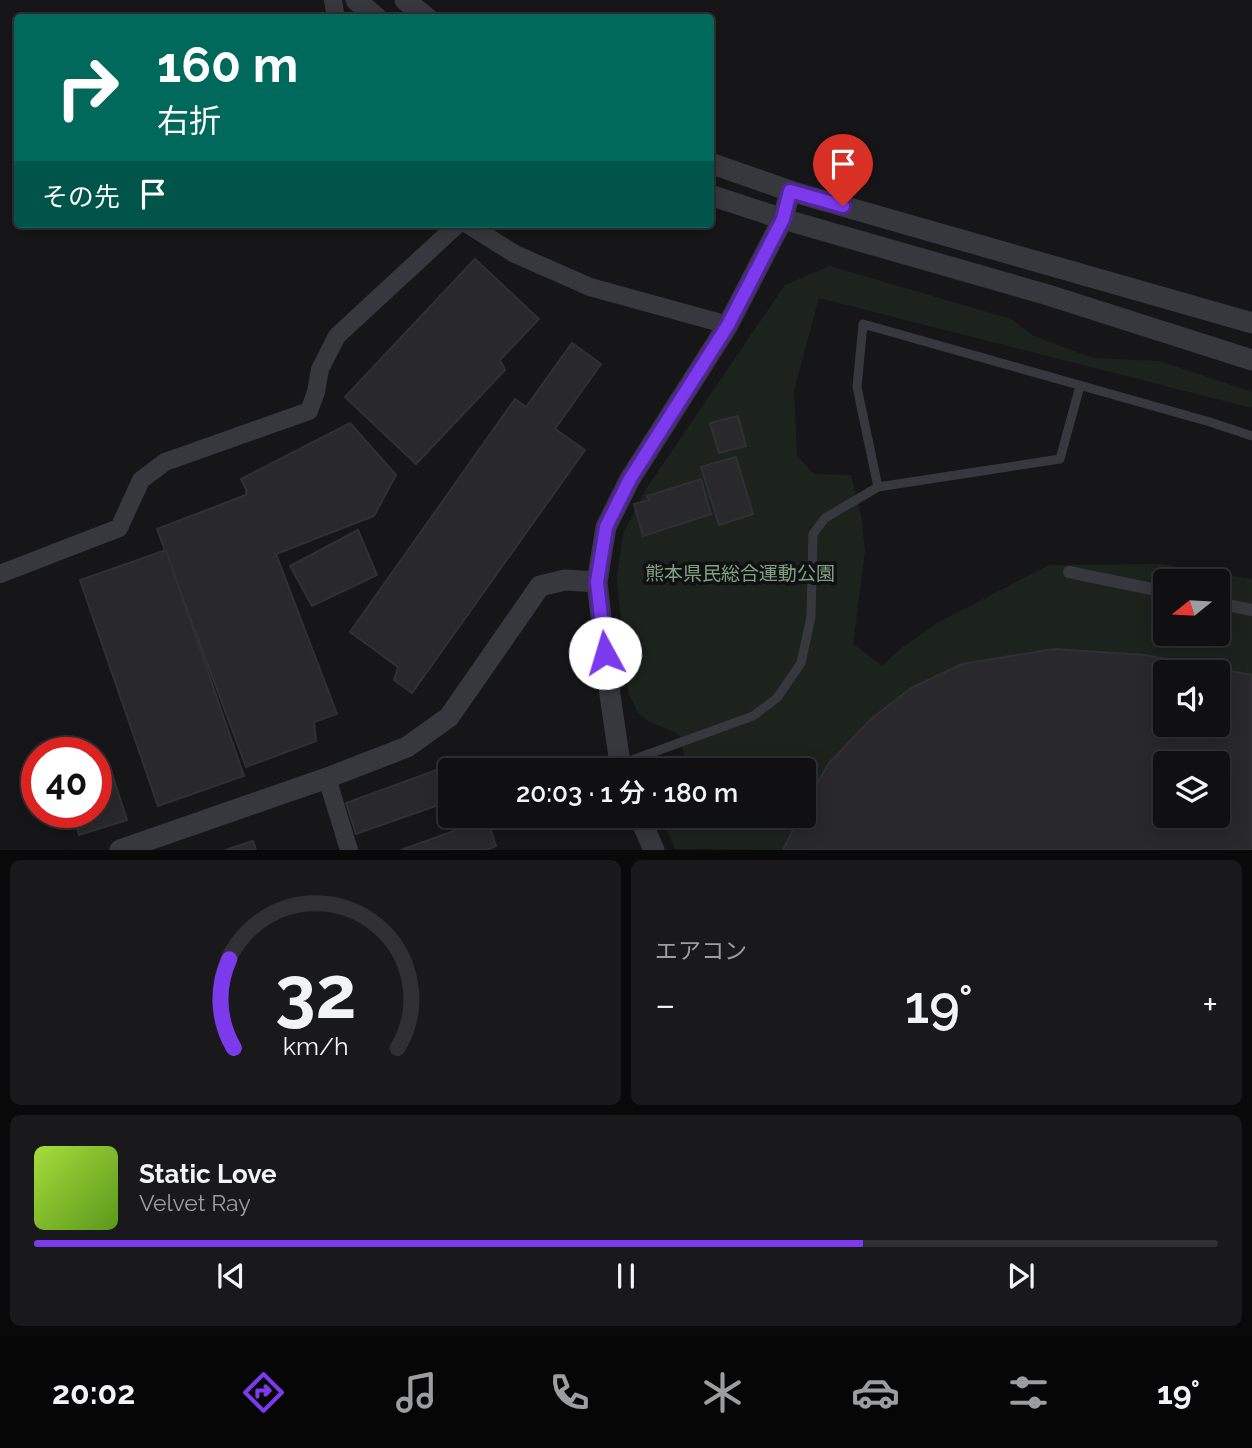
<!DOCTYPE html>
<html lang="ja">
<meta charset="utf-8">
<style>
:root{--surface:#101012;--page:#19191b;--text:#f1f3f6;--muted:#9c9d9f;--line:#303032;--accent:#7c3aed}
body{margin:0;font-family:Raleway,"Noto Sans JP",sans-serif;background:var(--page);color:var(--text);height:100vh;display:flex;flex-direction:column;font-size:26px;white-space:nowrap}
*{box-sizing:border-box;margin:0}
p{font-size:23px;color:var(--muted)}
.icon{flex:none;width:38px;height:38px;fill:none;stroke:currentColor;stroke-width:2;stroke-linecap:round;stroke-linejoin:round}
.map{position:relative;height:850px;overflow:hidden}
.drawer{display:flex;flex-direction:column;gap:10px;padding:10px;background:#09090a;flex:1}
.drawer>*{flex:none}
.hud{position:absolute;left:14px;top:14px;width:700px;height:214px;border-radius:7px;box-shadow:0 4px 18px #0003,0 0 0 2px var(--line);background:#00695c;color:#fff;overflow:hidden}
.needle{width:46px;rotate:252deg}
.controls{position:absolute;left:1153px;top:569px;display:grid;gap:14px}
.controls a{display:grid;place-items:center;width:77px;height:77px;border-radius:7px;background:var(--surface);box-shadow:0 4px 18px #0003,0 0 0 2px var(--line);font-size:35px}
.speed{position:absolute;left:21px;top:737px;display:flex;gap:14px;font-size:35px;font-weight:700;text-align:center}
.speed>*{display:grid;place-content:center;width:91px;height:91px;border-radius:50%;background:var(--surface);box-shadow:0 4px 18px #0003,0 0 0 2px var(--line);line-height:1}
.speed .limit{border:10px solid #d22;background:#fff;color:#111}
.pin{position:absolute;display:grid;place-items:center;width:60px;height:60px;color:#fff;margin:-72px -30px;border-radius:50% 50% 50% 0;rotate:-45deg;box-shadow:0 0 7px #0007}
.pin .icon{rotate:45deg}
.me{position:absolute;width:77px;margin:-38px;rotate:354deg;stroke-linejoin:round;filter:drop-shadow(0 0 5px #0008)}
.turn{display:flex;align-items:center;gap:24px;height:147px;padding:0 28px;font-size:32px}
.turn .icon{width:91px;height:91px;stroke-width:2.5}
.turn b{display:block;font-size:49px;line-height:60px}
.then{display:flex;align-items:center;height:66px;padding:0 28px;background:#0003;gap:14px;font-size:26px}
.big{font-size:52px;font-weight:600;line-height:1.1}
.drawer .card{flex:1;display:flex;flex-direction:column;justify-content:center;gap:10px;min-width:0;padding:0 24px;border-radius:10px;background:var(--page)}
.drawer .dial{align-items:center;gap:0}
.dial svg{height:182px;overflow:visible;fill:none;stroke:var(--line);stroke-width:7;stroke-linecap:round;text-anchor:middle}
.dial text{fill:var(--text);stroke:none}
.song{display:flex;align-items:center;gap:21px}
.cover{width:84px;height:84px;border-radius:10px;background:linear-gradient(135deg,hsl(80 70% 55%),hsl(90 70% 35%))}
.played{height:7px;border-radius:4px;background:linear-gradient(90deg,var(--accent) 70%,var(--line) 70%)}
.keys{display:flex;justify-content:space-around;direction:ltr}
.heat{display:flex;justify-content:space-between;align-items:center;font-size:38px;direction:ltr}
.drawer .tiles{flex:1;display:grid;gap:10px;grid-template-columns:1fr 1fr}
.card:last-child{grid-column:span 2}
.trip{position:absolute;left:438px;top:758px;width:378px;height:70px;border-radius:7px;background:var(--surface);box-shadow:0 4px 18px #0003,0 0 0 2px var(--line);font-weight:600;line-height:70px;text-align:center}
.dock{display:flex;height:112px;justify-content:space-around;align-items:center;background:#060607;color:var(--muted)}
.dock .icon{width:49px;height:49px}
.dock .current{color:var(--accent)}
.dock b{font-size:32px;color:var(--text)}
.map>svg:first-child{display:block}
.green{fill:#1c231d;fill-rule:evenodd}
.building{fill:#29292c;stroke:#303034;stroke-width:2;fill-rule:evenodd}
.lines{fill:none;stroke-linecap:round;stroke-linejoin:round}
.service{stroke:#37383d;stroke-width:9}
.pedestrian{stroke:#37383d;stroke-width:12}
.minor{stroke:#37383d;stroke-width:18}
.tertiary{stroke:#37383d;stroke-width:21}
.route-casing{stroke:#51269a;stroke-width:18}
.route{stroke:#7c3aed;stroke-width:12}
.labels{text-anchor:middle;stroke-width:7;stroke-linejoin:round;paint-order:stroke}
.park-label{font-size:19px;fill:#7fa381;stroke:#111113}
</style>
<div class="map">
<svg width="1252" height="850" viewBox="0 0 1252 850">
<rect width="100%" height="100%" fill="#161618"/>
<g class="green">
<path d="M830 266 1011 319 1034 336 1093 358 1159 361 1252 392V408L819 298 794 390 797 456 814 474 851 475 862 520 865 552 853 644 882 666 900 649 939 622 1049 565 1161 564 1252 579V675L1144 655 1054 649 962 664 911 688 870 720 829 763 803 808V770H683L687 766 679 734 648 721 638 713 628 692 617 578 623 534 646 489 785 285ZM1166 581H1218V634H1166Z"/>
<polygon points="661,816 800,816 783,850 675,849"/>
</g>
<g class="building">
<polygon points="475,259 539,319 500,360 505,370 416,464 345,397"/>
<polygon points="572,343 601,364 555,429 585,450 412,693 394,680 398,667 350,632 515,399 526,407"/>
<polygon points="738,416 746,446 719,453 710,423"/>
<polygon points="350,423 396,475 374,516 276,554 337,714 314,722 316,741 246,767 157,529 246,495 246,489 241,479"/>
<polygon points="736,457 753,514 719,525 701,467"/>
<polygon points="701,479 711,514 643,536 634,504 649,500 647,496"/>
<polygon points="358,530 377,575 312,606 290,566"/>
<polygon points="166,550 244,776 158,806 80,580"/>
<path d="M1054 649 1144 655 1252 675V850H783L800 816H803V808L829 763 870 720 911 688 962 664ZM1166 672H1218V724H1166ZM1166 763H1218V816H1166Z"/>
<polygon points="469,758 473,770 450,770 450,801 356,834 346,803"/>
<polygon points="111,770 127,820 79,835 72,812 96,812 96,775"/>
<polygon points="487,819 496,846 486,850 401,850"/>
<polygon points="253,841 256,850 225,850"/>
</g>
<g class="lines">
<g class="service">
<polyline points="1080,386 1060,459 878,487 857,387 863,324 1210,422 1252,436"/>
<polyline points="621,764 753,716 777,698 801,663 811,617 813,534 825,518 878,487"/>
</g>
<g class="pedestrian">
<polyline points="1069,572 1166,592"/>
<polyline points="1218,603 1252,610"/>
</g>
<g class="minor">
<polyline points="333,0 336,18"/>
<polyline points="467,224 515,254 590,287 728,325"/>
<polyline points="0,574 119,528 141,480 165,462 309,411 316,392 320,369 337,336 458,224"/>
<polyline points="327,778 349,850"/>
</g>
<g class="tertiary">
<polyline points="356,0 377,18"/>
<polyline points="405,0 427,18"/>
<polyline points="710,163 790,191 1252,323"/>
<polyline points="710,195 783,219 1048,295 1252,360"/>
<polyline points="621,770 610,695 597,582 606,527 630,479 728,325 783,219 790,191"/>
<polyline points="639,816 654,850"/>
<polyline points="120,850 327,778 407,747 449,717 540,586 565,580 597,582"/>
</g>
</g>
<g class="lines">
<defs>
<polyline id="route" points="605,653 597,582 606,527 630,479 728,325 783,219 790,191 843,206"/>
</defs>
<use href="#route" class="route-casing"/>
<use href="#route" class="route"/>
</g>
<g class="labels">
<g class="park-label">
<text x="740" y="580">熊本県民総合運動公園</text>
</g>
</g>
</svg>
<div class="controls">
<a><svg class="needle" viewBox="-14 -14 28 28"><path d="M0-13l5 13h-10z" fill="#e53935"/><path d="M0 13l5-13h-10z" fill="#9c9d9f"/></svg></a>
<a><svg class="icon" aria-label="sound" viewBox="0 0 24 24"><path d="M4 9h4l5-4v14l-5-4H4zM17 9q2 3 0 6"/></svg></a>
<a><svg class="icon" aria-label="layers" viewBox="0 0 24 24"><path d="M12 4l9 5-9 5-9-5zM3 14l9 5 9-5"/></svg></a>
</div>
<div class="speed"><div class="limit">40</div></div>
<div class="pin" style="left:843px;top:206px;background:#d93025"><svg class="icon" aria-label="arrive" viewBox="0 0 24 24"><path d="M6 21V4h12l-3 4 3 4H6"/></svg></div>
<svg class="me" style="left:605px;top:653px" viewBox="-20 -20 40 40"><circle r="19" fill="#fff"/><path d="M0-13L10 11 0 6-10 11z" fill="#7c3aed"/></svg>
<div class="trip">20:03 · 1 分 · 180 m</div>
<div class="hud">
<div class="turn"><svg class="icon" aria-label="right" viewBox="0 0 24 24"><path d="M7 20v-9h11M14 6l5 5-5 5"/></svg><div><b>160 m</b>右折</div></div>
<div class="then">その先<svg class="icon" aria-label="arrive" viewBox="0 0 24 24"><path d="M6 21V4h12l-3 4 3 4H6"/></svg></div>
</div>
</div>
<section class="drawer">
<div class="tiles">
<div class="card dial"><svg viewBox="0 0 100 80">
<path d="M14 69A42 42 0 1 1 86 69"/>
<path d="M14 69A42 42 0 0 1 12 30" stroke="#7c3aed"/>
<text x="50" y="56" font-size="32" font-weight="700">32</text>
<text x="50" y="72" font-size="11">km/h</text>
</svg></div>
<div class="card"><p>エアコン</p>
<div class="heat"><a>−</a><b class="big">19°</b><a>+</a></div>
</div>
<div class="card">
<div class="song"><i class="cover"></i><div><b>Static Love</b><p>Velvet Ray</p></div></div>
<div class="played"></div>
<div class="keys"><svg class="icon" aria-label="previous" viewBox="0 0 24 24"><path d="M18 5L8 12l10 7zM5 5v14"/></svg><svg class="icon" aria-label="pause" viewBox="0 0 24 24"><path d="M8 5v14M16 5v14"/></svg><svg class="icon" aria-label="next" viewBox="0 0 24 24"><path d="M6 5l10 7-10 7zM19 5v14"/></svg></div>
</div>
</div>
</section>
<nav class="dock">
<b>20:02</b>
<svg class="icon current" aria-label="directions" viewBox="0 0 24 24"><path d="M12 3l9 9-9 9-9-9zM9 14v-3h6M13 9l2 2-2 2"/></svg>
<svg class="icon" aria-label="music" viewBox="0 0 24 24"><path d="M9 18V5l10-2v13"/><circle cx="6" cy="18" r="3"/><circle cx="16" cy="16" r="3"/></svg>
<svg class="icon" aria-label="phone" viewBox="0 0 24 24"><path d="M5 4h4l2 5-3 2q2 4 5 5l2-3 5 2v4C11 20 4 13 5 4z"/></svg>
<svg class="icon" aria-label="climate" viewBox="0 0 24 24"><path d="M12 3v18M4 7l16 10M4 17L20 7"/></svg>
<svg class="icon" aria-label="car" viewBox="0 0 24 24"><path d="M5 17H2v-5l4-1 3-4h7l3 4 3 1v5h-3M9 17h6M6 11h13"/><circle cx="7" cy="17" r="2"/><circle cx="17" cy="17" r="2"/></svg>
<svg class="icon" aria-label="filters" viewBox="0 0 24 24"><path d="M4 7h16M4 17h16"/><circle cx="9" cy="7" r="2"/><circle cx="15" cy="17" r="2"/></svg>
<b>19°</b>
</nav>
